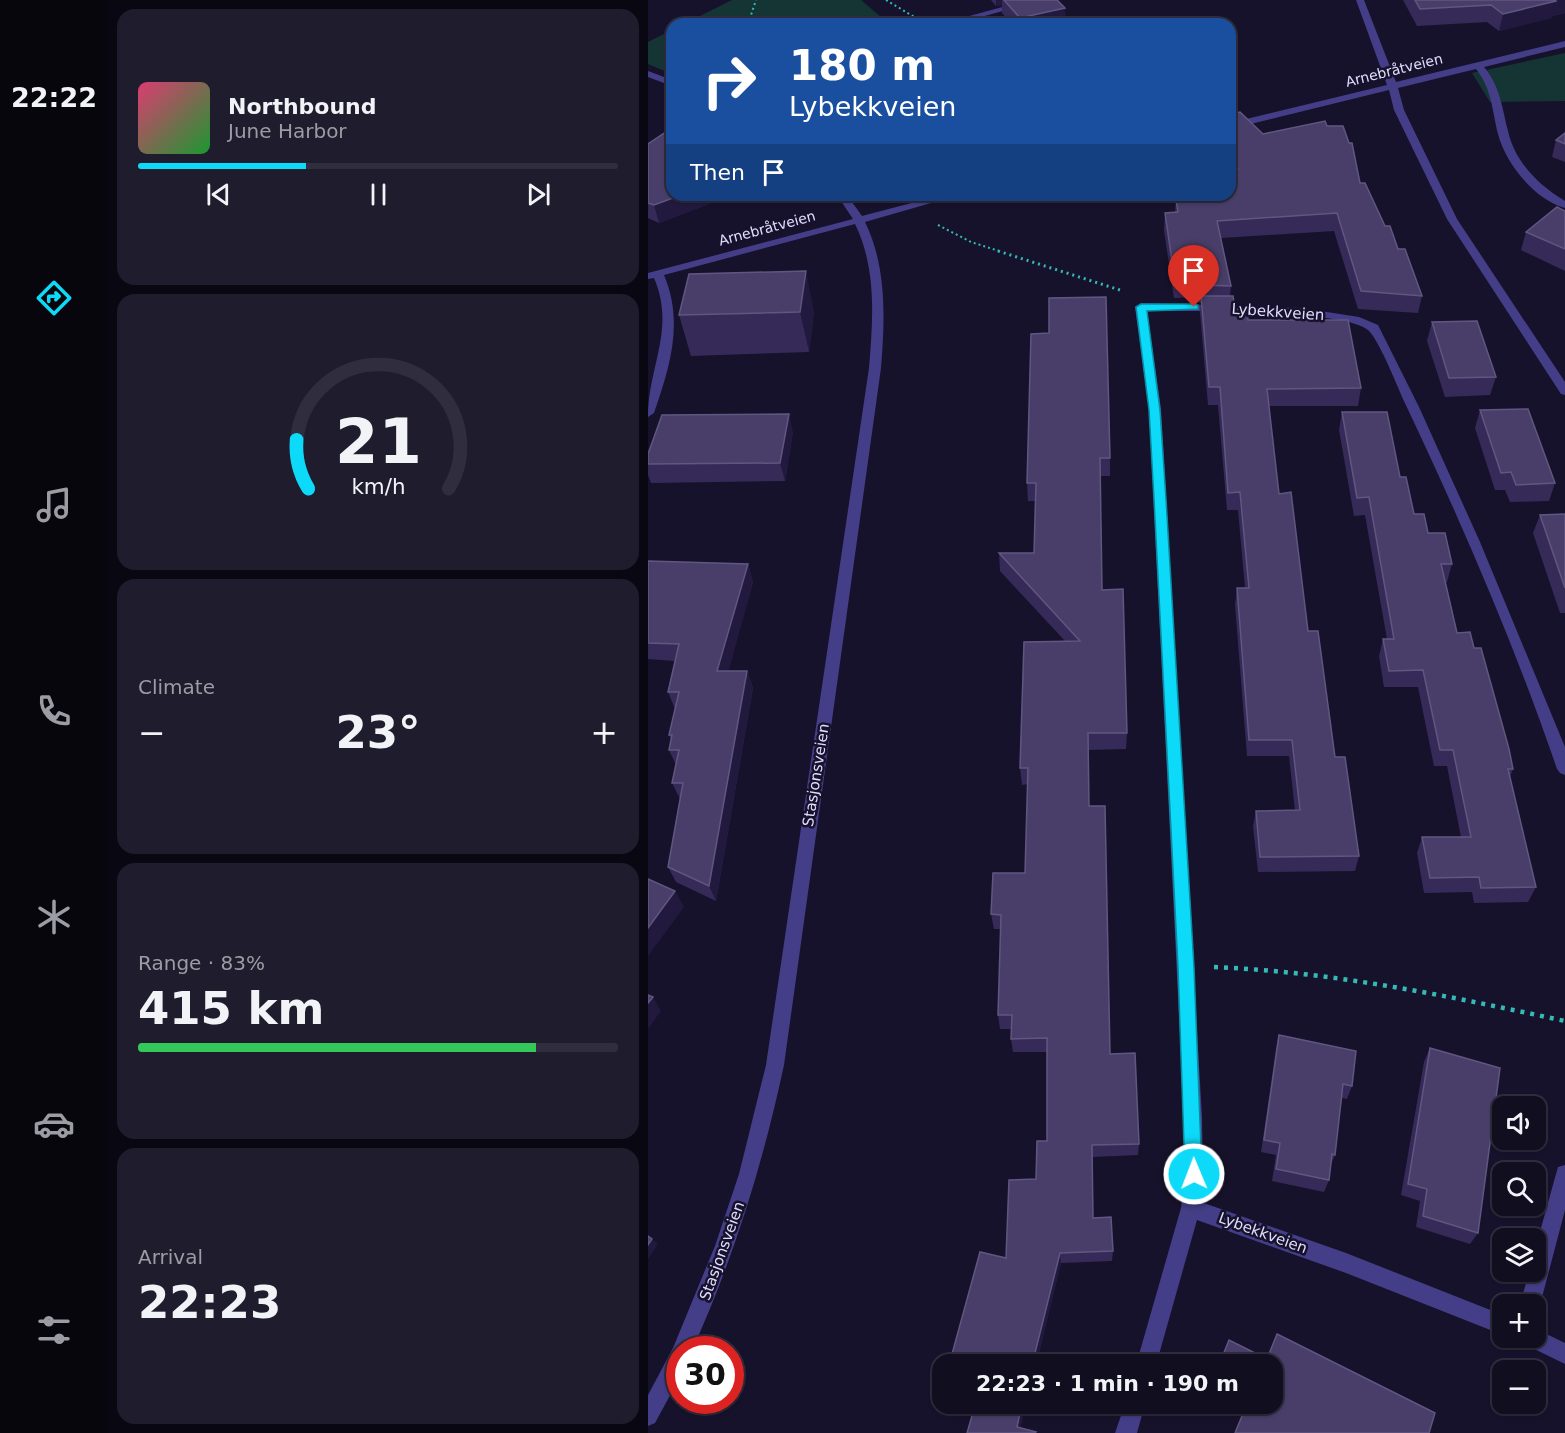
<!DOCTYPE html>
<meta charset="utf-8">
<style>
:root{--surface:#110e20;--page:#1e1c2d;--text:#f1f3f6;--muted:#9c9ca5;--line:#302e3e;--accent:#0dd9f9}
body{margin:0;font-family:"DejaVu Sans",sans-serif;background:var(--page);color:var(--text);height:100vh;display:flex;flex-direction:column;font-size:22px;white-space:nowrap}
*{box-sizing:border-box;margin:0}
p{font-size:20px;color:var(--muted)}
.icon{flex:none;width:33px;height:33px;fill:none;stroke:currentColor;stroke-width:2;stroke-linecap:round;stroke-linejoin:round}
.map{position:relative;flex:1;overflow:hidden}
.sheet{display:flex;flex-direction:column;gap:9px;padding:9px;background:#090812;width:540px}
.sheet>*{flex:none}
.hud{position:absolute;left:18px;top:18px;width:570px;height:183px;border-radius:18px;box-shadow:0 2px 4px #0004,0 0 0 2px var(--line);background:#1a4fa0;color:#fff;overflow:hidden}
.controls{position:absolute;left:844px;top:1096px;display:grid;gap:12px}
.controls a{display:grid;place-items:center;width:54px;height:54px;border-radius:12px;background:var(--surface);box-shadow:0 2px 4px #0004,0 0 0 2px var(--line);font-size:30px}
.speed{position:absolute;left:18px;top:1336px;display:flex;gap:12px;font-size:30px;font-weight:700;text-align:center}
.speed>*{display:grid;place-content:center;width:78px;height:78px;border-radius:50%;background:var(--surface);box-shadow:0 2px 4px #0004,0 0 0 2px var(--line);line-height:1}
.speed .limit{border:9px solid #d22;background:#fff;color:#111}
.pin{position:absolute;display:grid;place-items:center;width:51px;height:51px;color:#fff;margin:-62px -26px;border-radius:50% 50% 50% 0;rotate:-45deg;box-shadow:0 0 6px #0007}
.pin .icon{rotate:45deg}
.me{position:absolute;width:66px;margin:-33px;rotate:359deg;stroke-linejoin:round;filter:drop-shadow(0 0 4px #0008)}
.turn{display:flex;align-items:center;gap:21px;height:126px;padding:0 24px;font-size:27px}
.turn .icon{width:78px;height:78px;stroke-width:2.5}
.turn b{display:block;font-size:42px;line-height:51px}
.then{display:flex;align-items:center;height:57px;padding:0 24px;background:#0003;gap:12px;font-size:22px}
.big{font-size:45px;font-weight:600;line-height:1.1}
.sheet .tile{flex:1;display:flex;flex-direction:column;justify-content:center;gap:9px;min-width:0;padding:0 21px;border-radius:18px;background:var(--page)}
.sheet .dial{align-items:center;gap:0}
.dial svg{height:156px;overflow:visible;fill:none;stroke:var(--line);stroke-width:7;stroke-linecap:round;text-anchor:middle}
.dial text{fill:var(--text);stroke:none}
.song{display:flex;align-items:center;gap:18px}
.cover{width:72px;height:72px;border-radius:9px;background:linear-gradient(135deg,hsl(340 70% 55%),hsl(130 70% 35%))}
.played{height:6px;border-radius:3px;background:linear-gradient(90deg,var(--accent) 35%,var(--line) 35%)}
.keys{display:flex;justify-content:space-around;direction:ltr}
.heat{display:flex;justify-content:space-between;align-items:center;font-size:33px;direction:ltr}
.charge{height:9px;border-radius:4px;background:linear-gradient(90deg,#34c759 83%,var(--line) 0)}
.trip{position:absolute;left:284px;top:1354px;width:351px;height:60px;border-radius:18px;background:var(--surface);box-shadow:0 2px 4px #0004,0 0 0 2px var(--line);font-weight:600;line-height:60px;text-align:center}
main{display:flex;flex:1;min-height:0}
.dock{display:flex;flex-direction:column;width:108px;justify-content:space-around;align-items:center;background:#07060d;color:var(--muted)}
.dock .icon{width:42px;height:42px}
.dock .active{color:var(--accent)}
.dock b{font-size:27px;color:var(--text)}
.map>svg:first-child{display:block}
.green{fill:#153535}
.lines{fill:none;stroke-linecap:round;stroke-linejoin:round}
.path-far2{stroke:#34bab7;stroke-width:2;stroke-dasharray:2 3;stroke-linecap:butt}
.path-far1{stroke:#34bab7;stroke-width:3;stroke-dasharray:2 4;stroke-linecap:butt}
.path{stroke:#34bab7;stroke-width:4.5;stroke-dasharray:4 6;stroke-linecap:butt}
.minor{fill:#443e88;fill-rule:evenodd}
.wall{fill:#362b58}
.shaded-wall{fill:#22193e}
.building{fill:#483e69;stroke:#605781;stroke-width:1.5}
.route{fill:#0dd9f9;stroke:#088da2;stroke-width:1.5}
.labels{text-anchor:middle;stroke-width:5;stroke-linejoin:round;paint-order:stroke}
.far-street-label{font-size:14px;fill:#e1dcfe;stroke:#17122b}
.street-label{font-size:15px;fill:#e1dcfe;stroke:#17122b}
</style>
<main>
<nav class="dock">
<b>22:22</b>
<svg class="icon active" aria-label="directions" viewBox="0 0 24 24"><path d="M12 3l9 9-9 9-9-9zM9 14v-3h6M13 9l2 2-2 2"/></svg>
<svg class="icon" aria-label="music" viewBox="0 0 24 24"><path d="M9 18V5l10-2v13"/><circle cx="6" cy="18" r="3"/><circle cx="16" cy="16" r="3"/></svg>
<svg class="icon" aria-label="phone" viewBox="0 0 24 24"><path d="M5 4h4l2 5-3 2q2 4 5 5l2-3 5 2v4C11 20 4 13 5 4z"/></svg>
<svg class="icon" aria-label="climate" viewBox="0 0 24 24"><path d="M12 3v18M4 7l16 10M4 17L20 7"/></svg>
<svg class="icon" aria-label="car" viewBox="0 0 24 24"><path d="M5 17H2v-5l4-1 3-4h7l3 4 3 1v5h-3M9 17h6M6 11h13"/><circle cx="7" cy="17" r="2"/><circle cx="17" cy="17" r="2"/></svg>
<svg class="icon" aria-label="filters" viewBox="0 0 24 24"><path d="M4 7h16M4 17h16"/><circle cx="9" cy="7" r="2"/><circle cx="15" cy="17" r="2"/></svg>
</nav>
<section class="sheet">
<div class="tile">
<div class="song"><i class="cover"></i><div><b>Northbound</b><p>June Harbor</p></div></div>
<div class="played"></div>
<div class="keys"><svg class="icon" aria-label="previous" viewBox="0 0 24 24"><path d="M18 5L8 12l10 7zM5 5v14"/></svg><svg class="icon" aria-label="pause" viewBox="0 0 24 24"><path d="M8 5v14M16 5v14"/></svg><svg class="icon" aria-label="next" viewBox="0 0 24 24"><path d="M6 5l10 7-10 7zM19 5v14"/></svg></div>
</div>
<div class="tile dial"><svg viewBox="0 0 100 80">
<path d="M14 69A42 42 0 1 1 86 69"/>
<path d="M14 69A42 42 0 0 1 8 44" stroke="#0dd9f9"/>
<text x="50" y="56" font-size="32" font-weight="700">21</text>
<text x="50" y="72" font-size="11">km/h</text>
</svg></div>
<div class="tile"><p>Climate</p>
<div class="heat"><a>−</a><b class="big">23°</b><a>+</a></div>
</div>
<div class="tile"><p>Range · 83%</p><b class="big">415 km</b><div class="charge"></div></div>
<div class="tile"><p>Arrival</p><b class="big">22:23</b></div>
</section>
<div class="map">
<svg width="917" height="1433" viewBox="0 0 917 1433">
<rect width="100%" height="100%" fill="#17122b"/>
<g class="green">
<polygon points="84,0 213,0 241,24 36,24"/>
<polygon points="24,30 24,74 0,64 0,42"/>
<polygon points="917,53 917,101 842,102 824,73"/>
</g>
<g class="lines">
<g class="path-far2">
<polyline points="238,0 273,21"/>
<polyline points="100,24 108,0"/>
<polyline points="290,225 323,242 354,252"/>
</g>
<polyline class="path-far1" points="350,251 475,291"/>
<path class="path" d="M566 967C685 972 801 996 917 1021"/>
<g class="minor">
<polygon points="380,0 394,0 308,24 292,24"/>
<path d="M708 0H716L748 82 917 41V47L836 67C852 86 854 107 860 131 867 162 890 185 917 201V208C886 199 858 164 850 134 844 110 844 89 828 69L750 88 756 110 809 219 917 382V395L913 394 799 219 746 110 741 90 582 129V123L739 85Z"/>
<polygon points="0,71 24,80 24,86 0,77"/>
<path d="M189 195H199L214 216 294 195H311L217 222C239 267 237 319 233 368L136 1065C115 1163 86 1258 44 1350H32V1377L7 1423 0 1426V1395L25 1348 67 1246 91 1174 118 1065 221 368C225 320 229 269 207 224L16 275C36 322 22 367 6 413L0 417C0 367 28 329 6 278L0 279V273L205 219Z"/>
<path d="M493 303 653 308 711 317 730 325 771 407 832 542 917 747V775L912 773 909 769C866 643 812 519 755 399 749 385 730 338 720 330 695 309 538 311 499 311L513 409 554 1117 555 1175 553 1202 698 1253 855 1315V1335L698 1273 549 1220 508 1365H488L533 1208 537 1175 536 1117 501 409 487 307Z"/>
<polygon points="917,1165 917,1210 892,1305 888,1313 888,1305 872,1305 881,1272 888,1272 888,1246 908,1174 910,1167"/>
<polygon points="888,1329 917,1343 917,1364 878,1345 875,1338 888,1338"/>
<polygon points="477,1404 497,1404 489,1433 467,1433"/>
</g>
</g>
<g class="wall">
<polygon points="343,0 409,0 418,24 364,24 354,13 354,5 348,6"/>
<polygon points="755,0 917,0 917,13 904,16 903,18 851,31 839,22 769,26"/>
<polygon points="582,103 582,114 615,134 679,126 737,226 774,296 770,313 710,309 686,231 573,238 583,286 582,296 587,309 600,320 713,388 710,406 621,406 631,494 687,757 711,856 707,871 610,872 605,826 608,811 647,811 641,756 599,756 587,605 589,588 597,588 590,510 579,510 570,405 560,405 552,313 553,303 551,303 551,297 526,298 516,230 517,213 527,212 528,200 536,200 536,195 582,195"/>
<polygon points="917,133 917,162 904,157 908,140"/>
<polygon points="0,144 24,195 84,195 11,223 0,218"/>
<polygon points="917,211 917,271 873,250 878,232"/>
<polygon points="166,312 161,352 43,356 31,315"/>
<polygon points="784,322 848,377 842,395 797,397 779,341"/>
<polygon points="383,334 462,458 462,476 452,476 454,590 479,733 478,749 440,750 441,806 462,1054 491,1144 490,1155 444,1157 445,1218 465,1251 464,1261 413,1263 388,1365 301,1365 358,1258 388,1179 399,1141 399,1052 365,1052 363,1039 364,1029 352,1029 350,1015 353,929 346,929 343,914 377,873 380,784 374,785 372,768 417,641 352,571 351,553 386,553 387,501 380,501 379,483"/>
<polygon points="832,410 907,483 901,501 862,502 857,490 847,490 827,428"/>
<polygon points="694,412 752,477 766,514 804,564 799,582 798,582 809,633 826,648 865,769 862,777 888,887 880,902 826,903 824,892 776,893 769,853 774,837 813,837 799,766 786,766 770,687 736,687 731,656 735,639 739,639 717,515 706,516 691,430"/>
<polygon points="145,432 137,481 3,483 0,475 0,454"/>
<polygon points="917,514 917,613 912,613 885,533 892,515"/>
<polygon points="0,561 100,564 105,582 80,671 99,671 105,688 68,901 28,882 20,867 32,799 24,783 28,765 21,750 23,739 21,735 27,709 20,692 27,661 0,659"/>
<polygon points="631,1035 704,1086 699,1099 694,1098 687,1155 682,1167 681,1180 676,1192 624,1181 628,1155 613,1152 628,1049"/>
<polygon points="782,1048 830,1233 822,1244 768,1227 772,1201 753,1195 776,1062"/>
<polygon points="629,1334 787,1413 593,1416 570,1404 624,1404 619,1359"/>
<polygon points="294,1391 294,1404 378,1404 372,1428 295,1407 292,1400"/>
</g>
<g class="shaded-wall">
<polygon points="348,0 354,0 354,5 348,6"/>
<polygon points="907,0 917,0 917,13 904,16 903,18 851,31 855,14"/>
<polygon points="417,8 418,24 372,24 372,18"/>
<polygon points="33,195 84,195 11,223 6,205"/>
<polygon points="158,271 166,312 161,352 152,312"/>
<polygon points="141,414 145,432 137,481 132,463"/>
<polygon points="100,564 105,582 76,688 69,671"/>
<polygon points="99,671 105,688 68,901 61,886"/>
<polygon points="27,891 36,907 0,956 0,928"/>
<polygon points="5,997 13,1011 0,1029 0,1003"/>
<polygon points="4,1239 10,1244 0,1259 0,1245"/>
<polygon points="412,1253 413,1263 388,1365 384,1365"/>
<polygon points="374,1404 378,1404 371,1433 369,1427"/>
</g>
<g class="building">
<polygon points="356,0 409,0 417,8 372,18"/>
<polygon points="767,0 907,0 908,1 855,14 843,5 772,9"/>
<polygon points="592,112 615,134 677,121 679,126 695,126 701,143 704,143 712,183 717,183 737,226 742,226 750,249 757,249 774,296 713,291 689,213 569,221 583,286 552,285 552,280 527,281 517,213 530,212 528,200 539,200 538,195 582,195 582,172 590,169 582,151 582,114"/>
<polygon points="24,128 24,195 33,195 6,205 0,203 0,144"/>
<polygon points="917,133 917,144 908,140"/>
<polygon points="909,207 917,211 917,249 878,232"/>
<polygon points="158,271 152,312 31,315 41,274"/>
<polygon points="553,296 585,296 587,309 599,309 600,320 700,320 713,388 619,389 631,494 643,492 660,631 670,631 687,757 697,757 711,856 612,857 608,811 652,810 644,740 601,740 589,588 601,588 592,492 580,493 572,387 561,387"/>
<polygon points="458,297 462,458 452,458 454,590 475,589 479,733 440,733 441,806 457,806 462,1054 487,1053 491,1144 444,1145 445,1218 463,1217 465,1251 412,1253 384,1365 301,1365 332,1252 358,1258 361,1180 388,1179 389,1141 399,1141 399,1038 363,1039 364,1015 350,1015 353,915 343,914 345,873 377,873 380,768 372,768 376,642 432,641 351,553 386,553 388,483 379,483 383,334 401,333 401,298"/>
<polygon points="829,321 848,377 801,378 784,322"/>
<polygon points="880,409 907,483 868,485 863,472 853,473 832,410"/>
<polygon points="694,412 739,412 752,477 758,477 766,514 776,514 780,533 797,533 804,564 793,564 809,633 822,632 826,648 833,648 861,749 865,769 860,769 888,887 833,888 831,877 782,878 774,837 823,837 805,750 792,750 775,670 741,671 735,639 746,639 721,497 709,498"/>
<polygon points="141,414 132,463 0,464 0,454 14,415"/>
<polygon points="917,514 917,588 892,515"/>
<polygon points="0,561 100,564 69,671 99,671 61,886 20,867 35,783 24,783 31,750 21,750 24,735 21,735 31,692 20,692 31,644 0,643"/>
<polygon points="0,879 27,891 0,928"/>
<polygon points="0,995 5,997 0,1003"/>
<polygon points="631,1035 708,1051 704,1086 695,1084 687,1155 684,1154 681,1180 628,1169 632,1143 616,1140"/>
<polygon points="782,1048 852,1068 830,1233 775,1216 779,1189 760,1184"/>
<polygon points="0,1236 4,1239 0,1245"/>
<polygon points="629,1334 787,1413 781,1433 587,1433 596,1411 583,1404 624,1404 624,1365 571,1365 581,1340 619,1359"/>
<polygon points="294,1391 294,1401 292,1400"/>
<polygon points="307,1404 374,1404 369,1427 388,1432 387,1433 319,1433 326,1409"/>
</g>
<polygon class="route" points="546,304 550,305 550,309 499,311 512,410 518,499 546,967 554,1174 552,1181 546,1183 540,1181 537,1174 530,967 506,499 501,410 488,307 493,304"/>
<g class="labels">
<g class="far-street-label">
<text transform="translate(746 70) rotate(-14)" y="5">Arnebråtveien</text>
<text transform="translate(119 228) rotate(-15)" y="5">Arnebråtveien</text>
</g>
<g class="street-label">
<text transform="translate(630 312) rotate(4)" y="5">Lybekkveien</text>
<text transform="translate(168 775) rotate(-81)" y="5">Stasjonsveien</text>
<text transform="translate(615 1233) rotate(20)" y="5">Lybekkveien</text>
<text transform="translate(74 1251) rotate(-70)" y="5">Stasjonsveien</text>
</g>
</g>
</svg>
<div class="controls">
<a><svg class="icon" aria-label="sound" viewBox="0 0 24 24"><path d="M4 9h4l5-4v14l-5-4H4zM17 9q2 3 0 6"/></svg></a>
<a><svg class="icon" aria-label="search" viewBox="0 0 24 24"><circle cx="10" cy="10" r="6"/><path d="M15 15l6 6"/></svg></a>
<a><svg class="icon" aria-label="layers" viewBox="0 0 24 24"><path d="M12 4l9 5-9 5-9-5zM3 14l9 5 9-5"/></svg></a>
<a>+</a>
<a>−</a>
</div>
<div class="speed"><div class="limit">30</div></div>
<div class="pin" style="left:546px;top:307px;background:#d93025"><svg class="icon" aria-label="arrive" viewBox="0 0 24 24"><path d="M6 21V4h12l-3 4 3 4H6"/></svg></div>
<svg class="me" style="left:546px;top:1174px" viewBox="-20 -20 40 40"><circle r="17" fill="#0dd9f9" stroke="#fff" stroke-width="3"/><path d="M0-11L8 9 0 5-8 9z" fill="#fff"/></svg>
<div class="trip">22:23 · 1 min · 190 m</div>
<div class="hud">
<div class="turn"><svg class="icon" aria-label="right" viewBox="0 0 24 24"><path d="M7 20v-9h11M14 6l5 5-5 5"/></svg><div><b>180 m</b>Lybekkveien</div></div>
<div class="then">Then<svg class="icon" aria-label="arrive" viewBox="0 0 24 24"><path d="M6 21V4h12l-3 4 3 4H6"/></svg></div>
</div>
</div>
</main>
